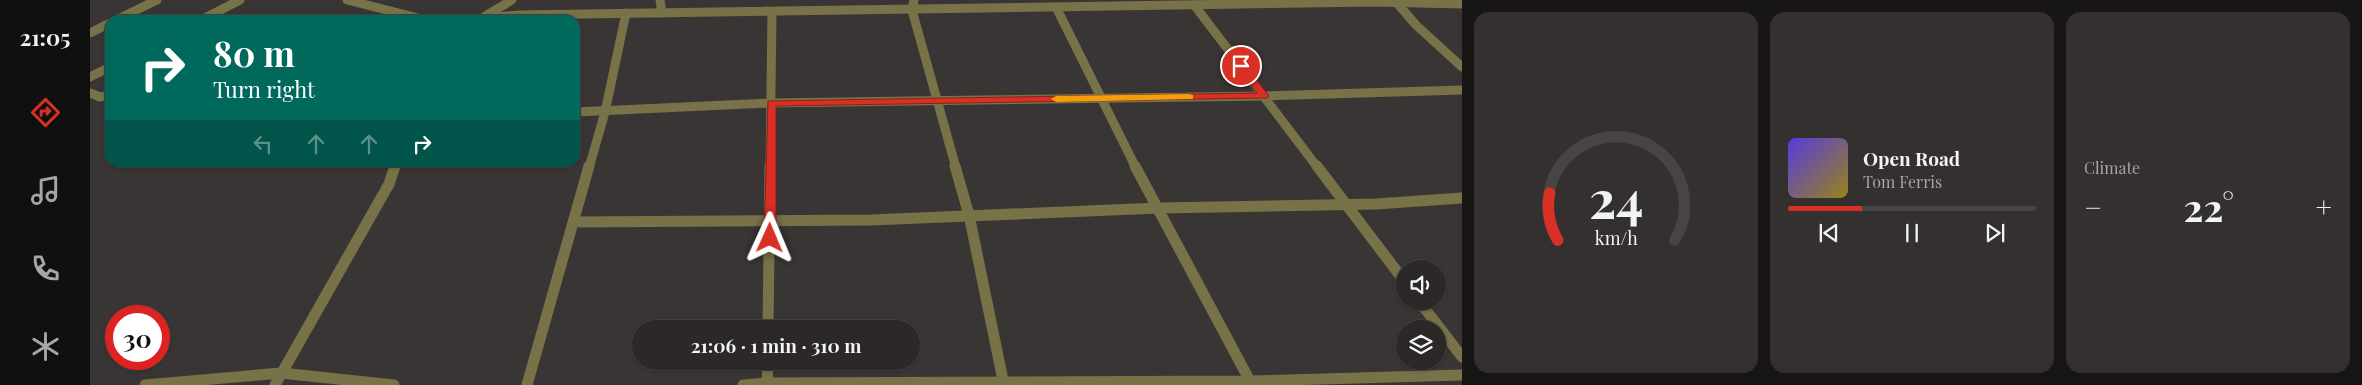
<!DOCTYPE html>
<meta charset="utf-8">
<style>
:root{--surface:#2b2827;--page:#33302f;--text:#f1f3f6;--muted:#a6a6a7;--line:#474444;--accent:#d93025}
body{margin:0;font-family:"Playfair Display",serif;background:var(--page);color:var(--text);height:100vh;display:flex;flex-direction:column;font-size:19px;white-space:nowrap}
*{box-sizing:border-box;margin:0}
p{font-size:16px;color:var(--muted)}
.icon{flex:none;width:28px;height:28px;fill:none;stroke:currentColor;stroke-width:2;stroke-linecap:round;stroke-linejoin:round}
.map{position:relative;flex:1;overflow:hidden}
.side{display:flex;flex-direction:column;gap:12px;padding:12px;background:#181615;width:900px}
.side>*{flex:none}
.hud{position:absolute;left:15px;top:15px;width:475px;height:152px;border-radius:15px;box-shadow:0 1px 4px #0004,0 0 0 1px var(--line);background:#00695c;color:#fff;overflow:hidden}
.controls{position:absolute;left:1306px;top:260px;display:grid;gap:10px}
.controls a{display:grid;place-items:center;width:50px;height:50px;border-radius:50%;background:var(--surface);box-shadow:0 1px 4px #0004,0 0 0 1px var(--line);font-size:25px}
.speed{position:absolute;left:15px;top:305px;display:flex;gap:10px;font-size:25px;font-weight:700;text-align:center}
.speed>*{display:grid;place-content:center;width:65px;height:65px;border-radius:50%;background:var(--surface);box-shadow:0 1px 4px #0004,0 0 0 1px var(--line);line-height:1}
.speed .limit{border:8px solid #d22;background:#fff;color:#111}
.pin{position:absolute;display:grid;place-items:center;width:42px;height:42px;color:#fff;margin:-21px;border:2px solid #fff;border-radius:50%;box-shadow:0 1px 5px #0007}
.me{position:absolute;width:55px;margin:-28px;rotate:1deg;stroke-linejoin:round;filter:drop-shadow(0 0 4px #0008)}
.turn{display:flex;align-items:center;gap:18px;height:105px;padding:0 25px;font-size:22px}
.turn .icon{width:65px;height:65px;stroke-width:2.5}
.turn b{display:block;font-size:35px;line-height:42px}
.lanes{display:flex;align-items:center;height:48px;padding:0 25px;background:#0003;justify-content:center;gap:25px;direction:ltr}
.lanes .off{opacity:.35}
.big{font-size:38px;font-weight:700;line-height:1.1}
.side .tile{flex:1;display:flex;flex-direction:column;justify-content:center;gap:8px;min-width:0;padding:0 18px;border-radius:15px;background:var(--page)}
.side .dial{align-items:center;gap:0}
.dial svg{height:130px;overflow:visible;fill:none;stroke:var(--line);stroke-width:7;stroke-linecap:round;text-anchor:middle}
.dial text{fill:var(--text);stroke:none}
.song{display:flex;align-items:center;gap:15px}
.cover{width:60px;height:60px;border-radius:8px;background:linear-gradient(135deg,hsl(250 70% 55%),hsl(50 70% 35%))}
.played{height:5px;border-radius:2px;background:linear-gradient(90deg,var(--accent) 30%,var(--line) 30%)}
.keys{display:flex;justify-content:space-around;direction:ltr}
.heat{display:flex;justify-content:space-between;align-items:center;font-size:28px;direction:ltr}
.side .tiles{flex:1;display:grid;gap:12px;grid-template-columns:repeat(3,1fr)}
.trip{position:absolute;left:542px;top:320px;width:288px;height:50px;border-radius:25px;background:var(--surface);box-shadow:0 1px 4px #0004,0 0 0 1px var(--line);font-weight:700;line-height:50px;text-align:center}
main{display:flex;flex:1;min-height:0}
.tab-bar{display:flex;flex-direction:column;width:90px;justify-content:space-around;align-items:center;background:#111010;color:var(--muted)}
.tab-bar .icon{width:35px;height:35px}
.tab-bar .active{color:var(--accent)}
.tab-bar b{font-size:22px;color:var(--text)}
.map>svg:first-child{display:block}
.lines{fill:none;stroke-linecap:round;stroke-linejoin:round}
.minor-far1{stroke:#777247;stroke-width:9}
.minor{stroke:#777247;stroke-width:11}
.route{fill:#d93025;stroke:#8d1f18}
.slow{fill:#f59e0b}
</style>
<main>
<nav class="tab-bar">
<b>21:05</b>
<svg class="icon active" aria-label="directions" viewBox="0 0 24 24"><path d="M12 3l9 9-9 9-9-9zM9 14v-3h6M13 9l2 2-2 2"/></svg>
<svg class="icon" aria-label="music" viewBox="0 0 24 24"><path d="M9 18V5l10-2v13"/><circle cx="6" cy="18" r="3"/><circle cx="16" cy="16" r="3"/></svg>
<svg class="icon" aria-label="phone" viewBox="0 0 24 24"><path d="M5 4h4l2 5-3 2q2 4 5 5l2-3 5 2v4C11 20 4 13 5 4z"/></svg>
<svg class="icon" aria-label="climate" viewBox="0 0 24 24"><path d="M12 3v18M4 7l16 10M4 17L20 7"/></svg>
</nav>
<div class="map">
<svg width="1372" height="385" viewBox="0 0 1372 385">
<rect width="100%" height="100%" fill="#393534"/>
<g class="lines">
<g class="minor-far1">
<polyline points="257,0 336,20"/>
<polyline points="570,0 572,13"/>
<polyline points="824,0 822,10 866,168"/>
<polyline points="1307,3 1326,25 1372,67"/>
<polyline points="1105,6 1228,168"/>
<polyline points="967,9 1046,168"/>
<polyline points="395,16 422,0"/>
<polyline points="26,20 67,0"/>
<polyline points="111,20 150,0"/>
<polyline points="373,20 430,15 1285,2 1372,4"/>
<polyline points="0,33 20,23"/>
<polyline points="0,77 20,67"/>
<polyline points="0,93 10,97 20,95"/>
<polyline points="485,112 681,103 1174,96 1372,90"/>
<polyline points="305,168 307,162"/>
<polyline points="499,168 515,112 536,13"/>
<polyline points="680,168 682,12"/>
</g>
<g class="minor">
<polyline points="865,166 879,215 914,385"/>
<polyline points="1045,166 1160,381"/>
<polyline points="1227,166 1315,282"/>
<polyline points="484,222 781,220 1069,208 1286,204 1372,198"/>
<polyline points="1329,301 1372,357"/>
<polyline points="678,329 680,166"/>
<polyline points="55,385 191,373 304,385"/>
<polyline points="185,385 299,184 305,166"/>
<polyline points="437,385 499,166"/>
<polyline points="653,385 678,383 1160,381 1372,375"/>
<polyline points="677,385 678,361"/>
</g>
</g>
<polygon class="route" points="1148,64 1154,64 1179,96 1177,98 686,106 686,238 680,243 674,238 678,101 1167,93 1146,66"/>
<polygon class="slow" points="1099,94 1103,95 1103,99 966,102 961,99 966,96"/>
</svg>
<div class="controls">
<a><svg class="icon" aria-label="sound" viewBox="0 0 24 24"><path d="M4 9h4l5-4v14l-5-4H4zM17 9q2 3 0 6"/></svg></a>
<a><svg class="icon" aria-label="layers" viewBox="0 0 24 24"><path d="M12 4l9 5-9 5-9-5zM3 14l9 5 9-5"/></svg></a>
</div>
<div class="speed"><div class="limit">30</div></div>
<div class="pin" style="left:1151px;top:66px;background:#d93025"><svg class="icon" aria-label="arrive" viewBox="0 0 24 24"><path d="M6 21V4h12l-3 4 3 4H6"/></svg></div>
<svg class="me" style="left:680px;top:238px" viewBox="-20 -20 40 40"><path d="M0-17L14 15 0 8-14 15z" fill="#d93025" stroke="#fff" stroke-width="4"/></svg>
<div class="trip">21:06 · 1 min · 310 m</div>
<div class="hud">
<div class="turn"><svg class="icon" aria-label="right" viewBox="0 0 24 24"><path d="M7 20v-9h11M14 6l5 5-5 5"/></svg><div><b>80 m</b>Turn right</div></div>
<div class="lanes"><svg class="icon off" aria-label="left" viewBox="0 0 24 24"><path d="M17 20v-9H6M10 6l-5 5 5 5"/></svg><svg class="icon off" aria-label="ahead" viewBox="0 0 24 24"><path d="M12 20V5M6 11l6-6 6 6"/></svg><svg class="icon off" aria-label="ahead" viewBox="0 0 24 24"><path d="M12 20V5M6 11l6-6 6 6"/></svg><svg class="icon" aria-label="right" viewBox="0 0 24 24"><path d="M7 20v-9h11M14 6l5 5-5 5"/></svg></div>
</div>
</div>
<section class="side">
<div class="tiles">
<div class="tile dial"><svg viewBox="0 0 100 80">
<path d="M14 69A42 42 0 1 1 86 69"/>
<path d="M14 69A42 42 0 0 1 9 40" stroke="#d93025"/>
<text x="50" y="56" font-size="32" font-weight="700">24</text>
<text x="50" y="72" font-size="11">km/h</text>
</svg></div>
<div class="tile">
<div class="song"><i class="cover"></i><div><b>Open Road</b><p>Tom Ferris</p></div></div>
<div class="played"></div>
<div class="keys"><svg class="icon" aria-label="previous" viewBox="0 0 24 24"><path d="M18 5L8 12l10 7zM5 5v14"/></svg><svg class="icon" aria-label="pause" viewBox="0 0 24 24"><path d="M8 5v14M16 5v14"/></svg><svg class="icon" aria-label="next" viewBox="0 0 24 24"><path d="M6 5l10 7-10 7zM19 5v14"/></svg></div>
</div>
<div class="tile"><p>Climate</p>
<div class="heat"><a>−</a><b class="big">22°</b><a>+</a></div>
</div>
</div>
</section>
</main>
